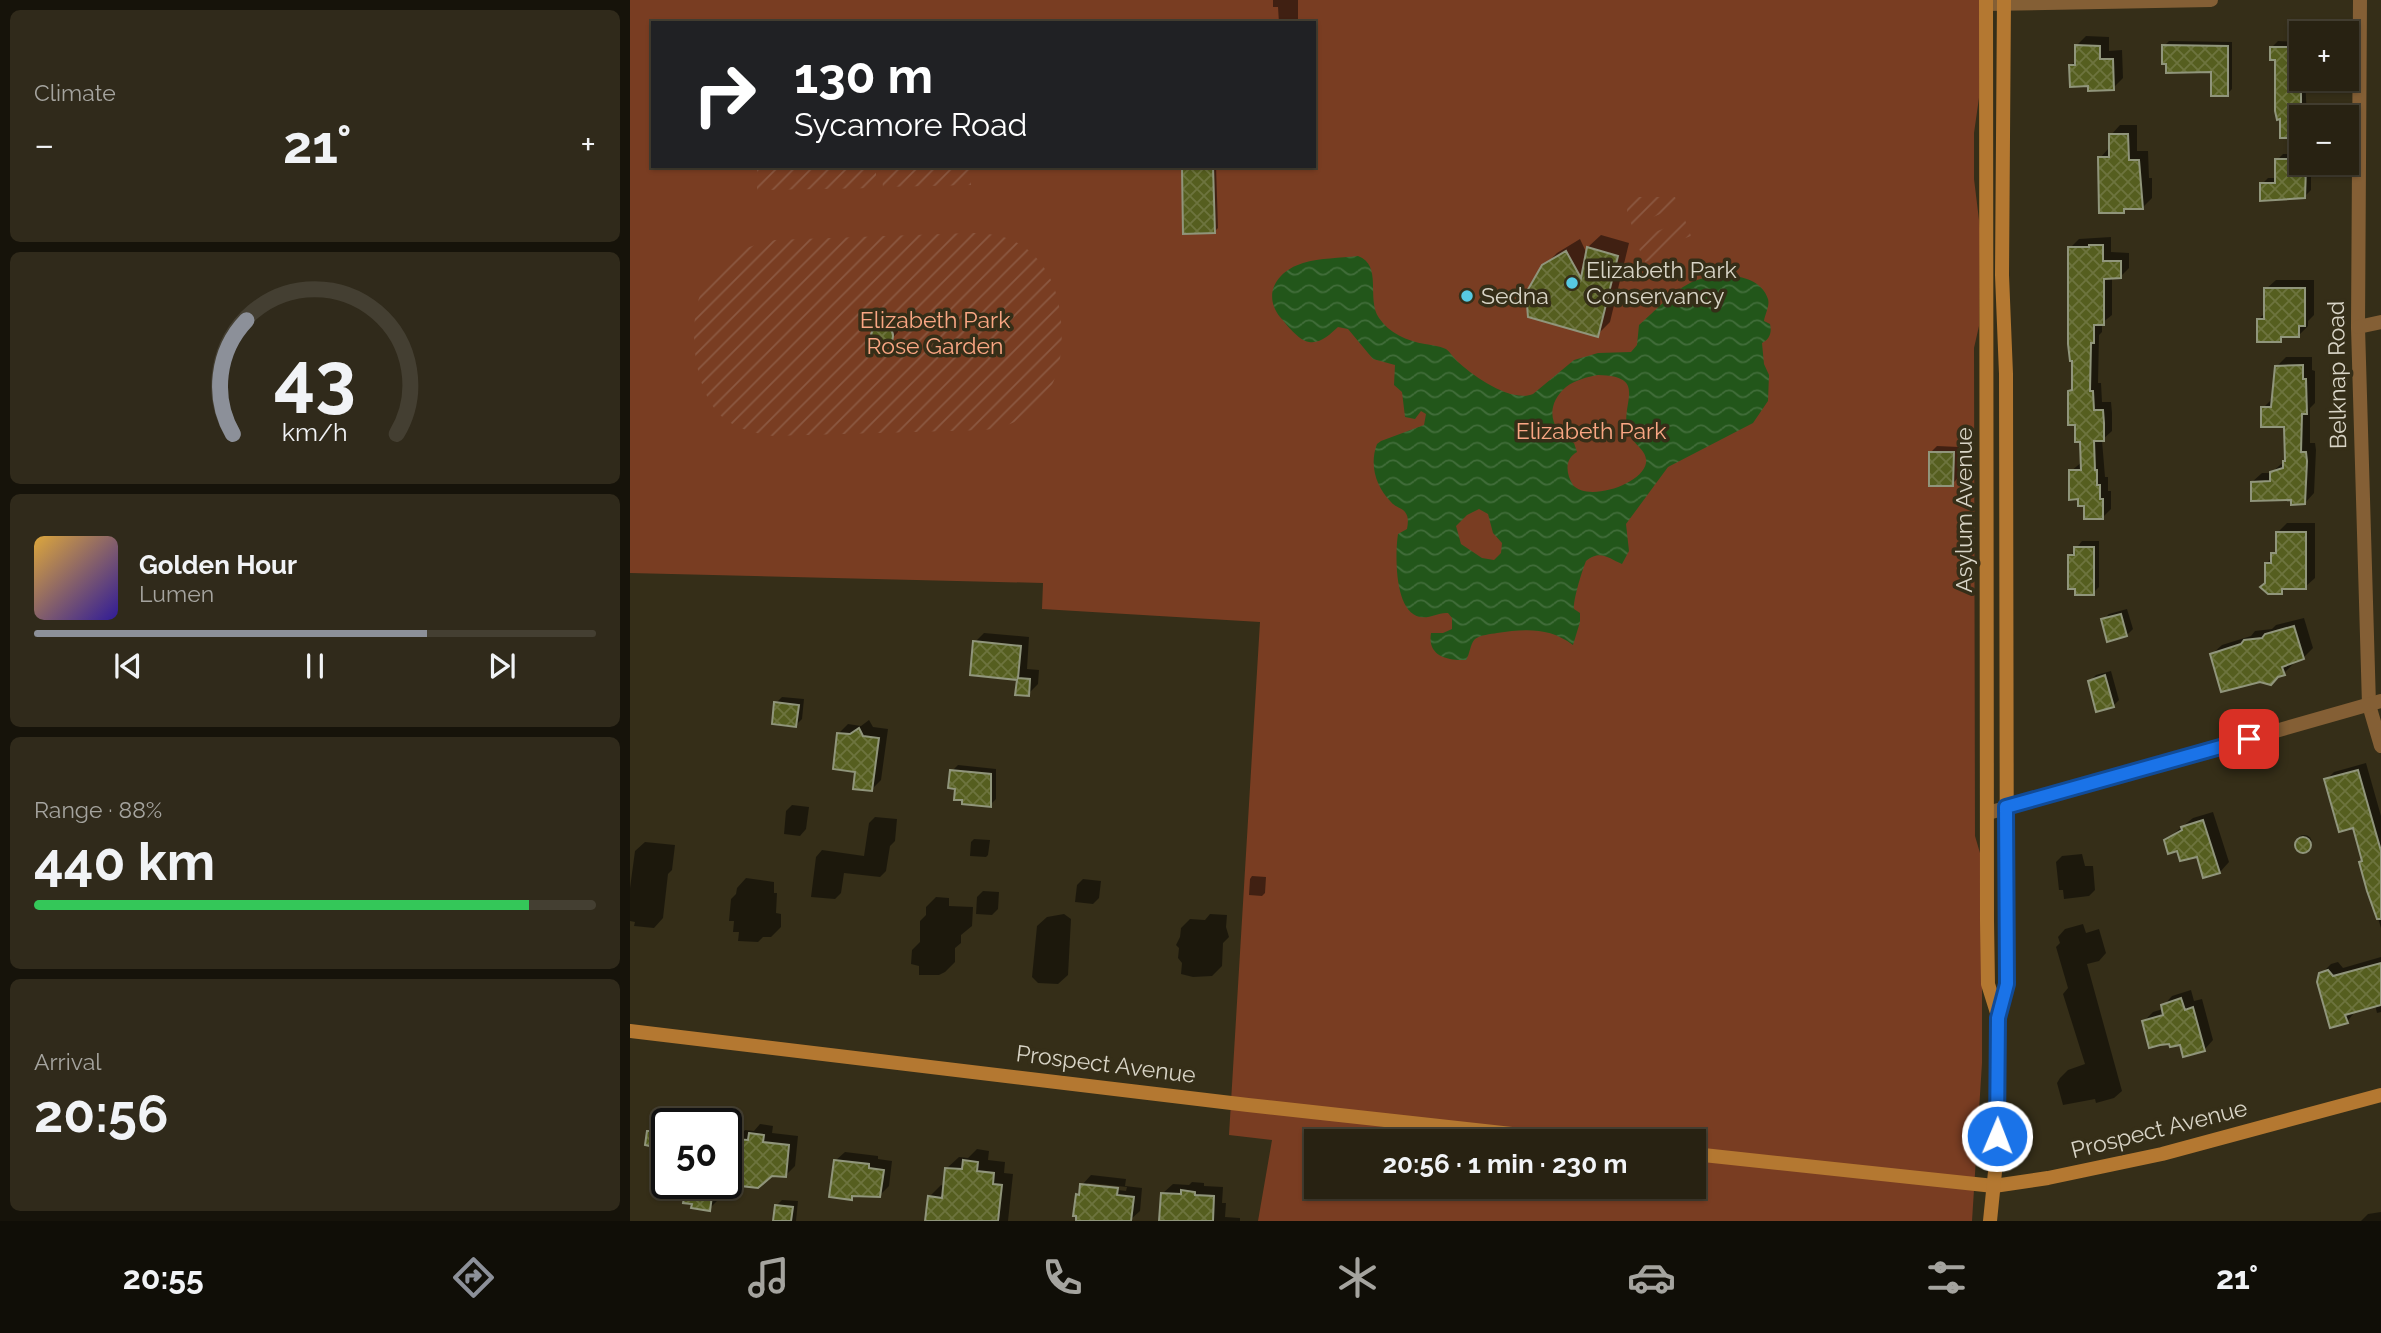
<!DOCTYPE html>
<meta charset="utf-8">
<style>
:root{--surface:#282212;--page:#302a1b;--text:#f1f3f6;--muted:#a5a49f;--line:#443f32;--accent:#8c9099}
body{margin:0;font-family:Raleway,sans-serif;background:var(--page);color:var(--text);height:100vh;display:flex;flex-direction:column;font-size:26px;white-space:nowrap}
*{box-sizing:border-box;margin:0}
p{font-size:23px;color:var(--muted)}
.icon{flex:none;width:38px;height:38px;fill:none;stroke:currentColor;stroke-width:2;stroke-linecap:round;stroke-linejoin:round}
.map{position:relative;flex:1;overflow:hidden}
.drawer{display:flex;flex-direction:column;gap:10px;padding:10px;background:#16130a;width:630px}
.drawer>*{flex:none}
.hud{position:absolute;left:21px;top:21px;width:665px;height:147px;border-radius:0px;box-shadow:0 2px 5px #0004,0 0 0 2px var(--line);background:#202124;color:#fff;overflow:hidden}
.tools{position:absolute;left:1659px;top:21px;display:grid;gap:14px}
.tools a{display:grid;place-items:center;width:70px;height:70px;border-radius:0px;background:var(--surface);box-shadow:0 2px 5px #0004,0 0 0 2px var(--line);font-size:35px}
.speed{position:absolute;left:21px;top:1108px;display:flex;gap:14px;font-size:35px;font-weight:700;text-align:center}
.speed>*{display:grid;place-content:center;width:91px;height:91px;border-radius:50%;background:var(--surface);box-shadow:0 2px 5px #0004,0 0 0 2px var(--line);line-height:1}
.speed .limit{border:4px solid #111;border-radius:10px;background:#fff;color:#111}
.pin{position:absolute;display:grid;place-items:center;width:60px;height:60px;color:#fff;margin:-30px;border-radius:14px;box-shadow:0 4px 10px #0006}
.me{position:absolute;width:77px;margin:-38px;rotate:1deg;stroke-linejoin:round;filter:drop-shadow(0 0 5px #0008)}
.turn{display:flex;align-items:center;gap:24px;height:147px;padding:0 28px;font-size:32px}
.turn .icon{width:91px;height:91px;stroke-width:2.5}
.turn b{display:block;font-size:49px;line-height:60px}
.big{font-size:52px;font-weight:700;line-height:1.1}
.drawer .widget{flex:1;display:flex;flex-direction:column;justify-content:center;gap:10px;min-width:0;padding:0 24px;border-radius:10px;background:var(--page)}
.drawer .dial{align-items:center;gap:0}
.dial svg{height:182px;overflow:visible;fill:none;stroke:var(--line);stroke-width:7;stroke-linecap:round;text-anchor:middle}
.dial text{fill:var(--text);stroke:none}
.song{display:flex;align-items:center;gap:21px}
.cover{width:84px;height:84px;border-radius:10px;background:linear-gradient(135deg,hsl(40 70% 55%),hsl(250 70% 35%))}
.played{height:7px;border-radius:4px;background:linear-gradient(90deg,var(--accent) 70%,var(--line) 70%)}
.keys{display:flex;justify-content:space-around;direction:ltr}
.heat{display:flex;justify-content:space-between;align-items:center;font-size:38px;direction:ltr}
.charge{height:10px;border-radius:5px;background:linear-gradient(90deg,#34c759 88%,var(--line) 0)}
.trip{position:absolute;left:674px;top:1129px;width:402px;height:70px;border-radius:0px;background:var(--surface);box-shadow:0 2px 5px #0004,0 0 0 2px var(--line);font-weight:700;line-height:70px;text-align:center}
.menu{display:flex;height:112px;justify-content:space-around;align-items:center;background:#100e07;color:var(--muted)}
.menu .icon{width:49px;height:49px}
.menu .current{color:var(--accent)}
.menu b{font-size:32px;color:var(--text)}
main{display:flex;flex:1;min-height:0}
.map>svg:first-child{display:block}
.park{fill:#793d22;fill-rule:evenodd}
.garden{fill:url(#garden-furrows)}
.water{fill:url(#water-waves);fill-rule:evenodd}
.shadow{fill:#0007;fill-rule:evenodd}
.building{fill:url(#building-cross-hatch);stroke:#90957b;stroke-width:2}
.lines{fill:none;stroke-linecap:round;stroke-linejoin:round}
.street{stroke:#845f35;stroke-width:14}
.secondary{stroke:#b47831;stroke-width:14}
.route-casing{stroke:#114b97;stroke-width:18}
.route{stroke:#1a73e8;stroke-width:12}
.poi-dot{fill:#57c9e2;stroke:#352e18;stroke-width:2.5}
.labels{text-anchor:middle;stroke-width:7;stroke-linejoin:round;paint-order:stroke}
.poi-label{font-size:23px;fill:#d8d4c6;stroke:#352e18;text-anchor:start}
.park-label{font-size:23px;fill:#faa784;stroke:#352e18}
.street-label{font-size:23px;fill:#d8d4c6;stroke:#352e18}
</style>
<main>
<section class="drawer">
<div class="widget"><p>Climate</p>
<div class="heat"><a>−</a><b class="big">21°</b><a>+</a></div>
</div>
<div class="widget dial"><svg viewBox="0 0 100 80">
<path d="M14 69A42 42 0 1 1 86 69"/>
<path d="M14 69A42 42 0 0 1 20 19" stroke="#8c9099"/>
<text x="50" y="56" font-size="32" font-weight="700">43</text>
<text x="50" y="72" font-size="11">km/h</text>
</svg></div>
<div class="widget">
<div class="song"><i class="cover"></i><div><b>Golden Hour</b><p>Lumen</p></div></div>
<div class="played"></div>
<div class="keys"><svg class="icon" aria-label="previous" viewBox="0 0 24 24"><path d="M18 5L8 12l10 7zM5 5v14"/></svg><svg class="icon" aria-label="pause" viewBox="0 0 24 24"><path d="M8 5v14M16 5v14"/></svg><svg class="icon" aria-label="next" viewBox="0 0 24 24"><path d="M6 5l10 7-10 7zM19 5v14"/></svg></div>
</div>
<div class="widget"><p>Range · 88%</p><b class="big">440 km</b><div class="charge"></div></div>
<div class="widget"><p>Arrival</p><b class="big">20:56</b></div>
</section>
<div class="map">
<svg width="1751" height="1221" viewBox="0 0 1751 1221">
<defs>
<pattern id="garden-furrows" width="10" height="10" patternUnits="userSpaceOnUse" patternTransform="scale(1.75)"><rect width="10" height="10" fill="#793d22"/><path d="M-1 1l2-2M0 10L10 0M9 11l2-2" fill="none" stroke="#8b5841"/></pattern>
<pattern id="water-waves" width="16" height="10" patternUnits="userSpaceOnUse" patternTransform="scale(1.75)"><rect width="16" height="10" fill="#22561a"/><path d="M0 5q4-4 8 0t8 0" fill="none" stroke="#416d3a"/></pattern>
<pattern id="building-cross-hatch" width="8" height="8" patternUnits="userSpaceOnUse" patternTransform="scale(1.75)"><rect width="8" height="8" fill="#555e1f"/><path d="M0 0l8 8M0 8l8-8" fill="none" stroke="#6d743e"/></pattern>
</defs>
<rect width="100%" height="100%" fill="#352e18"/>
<path class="park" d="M0 0H1350L1349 98 1344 133V179L1350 228 1349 326 1344 348 1345 836 1352 860V1063L1342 1221H628L642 1140 599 1135 630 622 412 609 413 583 0 573ZM23 23H684V166H23ZM686 1141H1064V1186H686Z"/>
<g class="garden">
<polygon points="127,166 246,166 246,188 127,190"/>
<polygon points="251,166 341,166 341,185 253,187"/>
<polygon points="998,197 1045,197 1049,206 1002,226 997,212"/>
<polygon points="1055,220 1061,236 1036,245 1036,257 1015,262 1005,240"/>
<path d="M339 233C358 233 375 235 391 245 414 259 427 286 430 312 438 370 419 423 354 430L143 436C124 433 104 429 89 414 64 387 58 329 70 295 75 280 87 266 100 257 112 247 130 244 145 240Z"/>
</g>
<path class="water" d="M728 256C753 265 736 299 749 318 759 333 777 341 795 344 801 345 809 346 816 349 820 352 823 357 827 361 843 376 881 403 903 394L944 360 968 353 1001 352 1007 345 1009 325C1025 311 1041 293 1060 283 1081 272 1129 270 1138 299 1140 306 1135 314 1134 321L1140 324C1142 332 1140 339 1132 343L1134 364 1139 375 1138 401 1123 423 1038 467 996 524 999 551 992 564C979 559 971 549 956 561 952 571 943 600 944 609L950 613V622L943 645C919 627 895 629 867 633 861 634 850 635 845 639 840 644 840 654 836 660 817 661 797 656 801 633H813L822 629V618L818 613C808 612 800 619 790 617 764 612 765 554 768 534L777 529C778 523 779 517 775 512 772 508 765 507 761 502 746 487 739 465 747 444L751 441 794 425 796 414 791 411 785 419 775 417 772 392 764 385 765 365 743 359 718 329 708 327C700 334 691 344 679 342 668 340 657 325 650 317 632 294 647 271 673 263 690 258 710 258 728 256ZM968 375C1020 376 989 404 998 432 1002 444 1018 450 1016 463 1012 485 957 502 943 485 936 474 934 459 947 452L944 443C920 431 914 406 936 387 945 380 957 377 968 375ZM849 509 858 514 863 533 872 543 871 553 864 560 852 558 831 544 826 526 837 515Z"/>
<g class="shadow">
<polygon points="643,0 668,0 668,22 680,23 649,23 648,7 643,7"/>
<polygon points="1456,36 1479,37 1479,51 1492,50 1493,78 1483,88 1441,65 1447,60 1447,45"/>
<polygon points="1539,41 1602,42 1602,89 1597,94 1583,71 1534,46"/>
<polygon points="1648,41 1671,42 1671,79 1675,79 1677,117 1671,117 1671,136 1652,136 1647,59 1642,47"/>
<polygon points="1490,125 1507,125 1507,151 1518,151 1519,178 1522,178 1522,198 1513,207 1497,207 1494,211 1470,158 1479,148 1481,135"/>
<polygon points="1653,154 1665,154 1664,162 1681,163 1681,190 1675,196 1632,184 1638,178 1647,178 1647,160"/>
<polygon points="553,166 586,166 588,228 584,232"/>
<polygon points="971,235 999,243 980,322 967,335 914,266 927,253 950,239 957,254 958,247"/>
<polygon points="1481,237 1481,252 1499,253 1499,268 1490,277 1482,277 1482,315 1472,323 1472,332 1469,335 1468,383 1471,383 1472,402 1481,402 1482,413 1482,431 1472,440 1475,477 1478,477 1478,491 1481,491 1481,509 1473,517 1456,505 1441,471 1452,462 1452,440 1440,391 1444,388 1440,248 1449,239"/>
<polygon points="1646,280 1684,280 1684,315 1678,321 1678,326 1668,336 1655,336 1650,340 1629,319 1636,312 1636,289"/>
<polygon points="256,320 263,320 268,325 268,332 257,344 249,344 244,339 244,332"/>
<polygon points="1656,357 1682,357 1682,370 1685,371 1685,403 1680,408 1680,443 1685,443 1686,450 1684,493 1675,503 1622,482 1632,473 1641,473 1657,459 1655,425 1633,408 1642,399 1647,366"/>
<polygon points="1307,446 1329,447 1328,478 1322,484 1301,452"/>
<polygon points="1657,523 1685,523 1685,578 1675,587 1657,587 1652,592 1637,564 1647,548 1647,533"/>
<polygon points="1452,541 1469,541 1469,587 1463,593 1440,556"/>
<polygon points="1497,609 1503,629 1497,635 1473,620 1479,614"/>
<polygon points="1674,618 1683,648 1673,658 1662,661 1663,664 1653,674 1641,683 1582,654 1592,645 1621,636 1625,631 1642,629 1646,625"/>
<polygon points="354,633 399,637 397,669 409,670 408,684 398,694 389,678 342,674 345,642"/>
<polygon points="1481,671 1489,700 1483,706 1460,681 1466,675"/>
<polygon points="152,697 174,699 172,719 166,725 146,703"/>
<polygon points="239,720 243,727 258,729 251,780 242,789 227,771 209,733 218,724 231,726"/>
<polygon points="1736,763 1751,816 1751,928 1731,862 1734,859 1724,825 1696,780 1704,772"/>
<polygon points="328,765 366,769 366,799 360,805 326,787 322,771"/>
<polygon points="162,805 179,807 176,829 170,836 154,834 156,811"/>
<polygon points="1583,812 1599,862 1590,872 1574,876 1568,855 1548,849 1536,840 1563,818"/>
<polygon points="245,817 267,819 265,841 260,846 256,871 250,877 214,873 211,893 205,899 181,897 186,857 192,850 234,856 239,823"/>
<circle cx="1674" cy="843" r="8"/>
<polygon points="344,839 360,840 358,855 356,857 340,856 341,842"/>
<polygon points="15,842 45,845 42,870 38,874 33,918 24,928 4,926 5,922 0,921 0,888 5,851"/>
<polygon points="1452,854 1455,866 1463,866 1465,890 1459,896 1434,899 1433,890 1429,890 1426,862 1432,856"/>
<polygon points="622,876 636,877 635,893 632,896 619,895 620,879"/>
<polygon points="116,878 144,882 144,893 147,893 146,913 151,914 151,927 141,937 133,937 128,942 108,941 109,932 103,932 104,921 99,921 101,899 106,894 107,888"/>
<polygon points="453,879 471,881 469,898 463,904 445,902 447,885"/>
<polygon points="353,891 369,892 368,909 362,915 346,914 347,897"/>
<polygon points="306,897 319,898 319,906 343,907 342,926 331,935 331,943 325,948 325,962 315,972 309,975 289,975 289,966 281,964 282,950 290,942 290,921 296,915 296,907"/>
<polygon points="434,914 441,919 438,975 428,984 408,983 402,977 407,926 417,917"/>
<polygon points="580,914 597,915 596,927 599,937 593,943 592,966 582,976 563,977 551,974 552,963 548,958 549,948 546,945 550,937 551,928 560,919 575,920"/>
<polygon points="1453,924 1456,933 1469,929 1476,953 1469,961 1457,964 1492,1091 1484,1098 1466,1103 1465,1099 1433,1105 1427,1083 1430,1078 1438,1070 1455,1064 1433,994 1438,988 1426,947 1430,943 1428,937 1435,929"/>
<polygon points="1751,957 1751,1012 1747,1013 1745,1005 1726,1010 1717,1022 1691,974 1701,964 1708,962 1713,968"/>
<polygon points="1561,990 1564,1001 1572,999 1583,1040 1574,1050 1551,1043 1514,1021 1523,1012 1533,1009 1533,1006 1542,996"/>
<polygon points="53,1116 72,1120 72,1124 37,1124 37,1156 27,1155 28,1147 19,1131 28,1123 36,1123 42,1117"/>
<polygon points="130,1124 143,1126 142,1133 168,1136 165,1166 155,1176 106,1140 115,1130 124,1131"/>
<polygon points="347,1149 359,1151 358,1160 375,1162 374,1173 383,1174 378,1221 297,1221 299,1197 311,1185 315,1186 317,1168 329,1157 338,1158"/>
<polygon points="215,1152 248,1156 248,1159 262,1161 259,1186 249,1196 225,1194 221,1199 205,1161"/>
<path d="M461 1175 496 1179 495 1186 512 1188 510 1211 500 1220 448 1221 447 1195 451 1191 452 1185ZM458 1183 497 1187 496 1191 455 1186Z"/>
<polygon points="562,1182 574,1183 574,1186 593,1187 592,1203 596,1203 595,1217 610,1218 610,1221 532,1221 533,1193 543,1184 559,1185"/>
<polygon points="58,1183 90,1183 88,1200 79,1209 55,1201"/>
<polygon points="152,1200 168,1201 166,1221 145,1221 146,1206"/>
<polygon points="1751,1212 1751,1221 1731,1221 1738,1214"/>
</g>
<g class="building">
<polygon points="1445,45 1470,46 1470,59 1483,59 1484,90 1458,91 1458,86 1440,87 1439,65 1445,65"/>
<polygon points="1532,45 1598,46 1598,96 1581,96 1581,72 1536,73 1536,64 1532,64"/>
<polygon points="1640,47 1671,47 1671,138 1650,138 1650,119 1647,120 1645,111 1645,60 1640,60"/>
<polygon points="1479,134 1498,134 1499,160 1509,160 1513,209 1494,209 1494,213 1469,213 1468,157 1479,157"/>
<polygon points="1645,159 1659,159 1659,167 1676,167 1675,198 1630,201 1630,183 1645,183"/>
<polygon points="552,166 583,166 585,233 553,234"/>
<polygon points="1459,245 1473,245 1473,261 1491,261 1491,278 1474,279 1474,325 1464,325 1464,343 1461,343 1460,391 1463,391 1464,410 1473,410 1474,423 1474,441 1464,441 1465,470 1467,470 1467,485 1470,485 1470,499 1473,499 1473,519 1454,519 1454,506 1448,506 1448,499 1439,500 1439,470 1451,470 1450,442 1445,442 1445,425 1438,425 1438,391 1442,390 1442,361 1440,361 1438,344 1438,247 1459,247"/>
<polygon points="957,247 988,256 968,337 898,317 896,293 912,265 936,251 951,278"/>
<polygon points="1634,288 1675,288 1675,326 1669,326 1669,337 1651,337 1651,342 1627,342 1627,319 1634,319"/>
<circle cx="252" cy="336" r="11"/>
<polygon points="1673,365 1673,379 1676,379 1677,414 1672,414 1671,452 1676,452 1677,461 1675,504 1661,505 1661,500 1621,501 1621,482 1640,481 1640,472 1653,468 1653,461 1655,461 1654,427 1631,427 1631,407 1641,407 1645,366"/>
<polygon points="1299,452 1324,452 1323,486 1299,486"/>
<polygon points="1646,532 1676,532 1676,589 1652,589 1652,594 1638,594 1630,587 1635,583 1635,563 1641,563 1641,553 1646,553"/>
<polygon points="1444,547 1464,547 1464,595 1445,595 1445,589 1438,589 1438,555 1444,555"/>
<polygon points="1491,614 1497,636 1477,642 1471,619"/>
<polygon points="1664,626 1674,659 1652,667 1655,675 1648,677 1641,685 1630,682 1591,692 1580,654 1611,644 1614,640 1632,638 1635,634"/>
<polygon points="343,641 391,646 388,678 400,679 399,696 385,695 387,680 340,675"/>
<polygon points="1475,675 1484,707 1466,712 1458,681"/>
<polygon points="144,702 169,705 166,727 142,724"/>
<polygon points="229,728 233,736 249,738 242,791 223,789 225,772 203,769 207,733 220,734"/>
<polygon points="320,770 361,774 361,807 332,804 332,800 324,800 325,789 318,788"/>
<polygon points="1728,770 1751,851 1751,919 1747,919 1737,891 1729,862 1732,861 1723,828 1709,832 1694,779"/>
<polygon points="1573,820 1590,873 1573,878 1567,857 1550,861 1547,851 1538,854 1534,840 1552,830 1551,827"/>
<circle cx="1673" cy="845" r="8"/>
<polygon points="1751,963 1751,1005 1715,1015 1718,1023 1700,1028 1687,982 1689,973 1698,970 1703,976"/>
<polygon points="1551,998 1555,1010 1563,1007 1575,1051 1553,1057 1550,1045 1540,1047 1539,1044 1530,1045 1519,1048 1512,1021 1533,1015 1531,1005"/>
<polygon points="24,1129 37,1131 37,1150 15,1145 17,1131 24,1131"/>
<polygon points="119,1133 134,1135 133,1142 159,1145 156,1177 142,1176 128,1188 111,1186 112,1172 101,1171 104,1139 118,1140"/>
<polygon points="204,1160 239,1164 239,1168 254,1170 250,1197 222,1196 222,1200 199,1197"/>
<polygon points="333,1160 348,1162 347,1171 364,1173 363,1184 372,1185 368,1221 295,1221 298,1196 312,1198 315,1168 332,1169"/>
<polygon points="450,1184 488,1188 487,1195 504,1197 501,1221 446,1221 446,1216 443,1216 446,1194 449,1195"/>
<polygon points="56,1185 83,1188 80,1211 61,1208 62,1204 53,1203"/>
<polygon points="551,1190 565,1192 565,1195 584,1196 583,1221 529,1221 531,1193 551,1194"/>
<polygon points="145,1205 163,1207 161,1221 143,1221"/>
</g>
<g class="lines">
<g class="street">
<polyline points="1730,0 1728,327 1739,705 1751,746"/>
<polyline points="1356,4 1581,0"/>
<polyline points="1728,327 1751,322"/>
<polyline points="1358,813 1751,701"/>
</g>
<g class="secondary">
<polyline points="1356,0 1357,921 1358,984 1368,1016"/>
<polyline points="0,1031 618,1105 947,1141"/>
<polyline points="1064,1154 1364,1186 1418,1178 1532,1154 1751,1095"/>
<polyline points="1360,1221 1366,1162 1368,1018 1377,983 1376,374 1372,275 1374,0"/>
</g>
</g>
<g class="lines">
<defs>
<polyline id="route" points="1367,1136 1368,1018 1377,984 1376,807 1619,739"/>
</defs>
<use href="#route" class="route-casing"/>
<use href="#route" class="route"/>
</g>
<g class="poi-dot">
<circle cx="942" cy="283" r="7"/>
<circle cx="837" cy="296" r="7"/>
</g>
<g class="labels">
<g class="poi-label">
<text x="956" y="278">Elizabeth Park<tspan x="956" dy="26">Conservancy</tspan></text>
<text x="851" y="304">Sedna</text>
</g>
<g class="park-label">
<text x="305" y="328">Elizabeth Park<tspan x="305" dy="26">Rose Garden</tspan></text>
<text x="961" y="439">Elizabeth Park</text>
</g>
<g class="street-label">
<text transform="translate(1707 375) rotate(-91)" y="8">Belknap Road</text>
<text transform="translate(1334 510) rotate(-90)" y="8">Asylum Avenue</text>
<text transform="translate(476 1064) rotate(7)" y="8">Prospect Avenue</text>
<text transform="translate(1529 1129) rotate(-14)" y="8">Prospect Avenue</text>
</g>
</g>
</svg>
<div class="tools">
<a>+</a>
<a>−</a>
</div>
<div class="speed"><div class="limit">50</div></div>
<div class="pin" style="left:1619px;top:739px;background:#d93025"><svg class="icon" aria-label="arrive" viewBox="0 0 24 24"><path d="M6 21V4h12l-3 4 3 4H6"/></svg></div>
<svg class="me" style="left:1367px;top:1136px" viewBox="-20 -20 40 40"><circle r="17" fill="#1a73e8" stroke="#fff" stroke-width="3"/><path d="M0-11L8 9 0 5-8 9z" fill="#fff"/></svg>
<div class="trip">20:56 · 1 min · 230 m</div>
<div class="hud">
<div class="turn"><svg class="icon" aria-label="right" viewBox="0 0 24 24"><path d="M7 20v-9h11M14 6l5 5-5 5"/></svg><div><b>130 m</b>Sycamore Road</div></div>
</div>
</div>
</main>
<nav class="menu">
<b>20:55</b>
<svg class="icon current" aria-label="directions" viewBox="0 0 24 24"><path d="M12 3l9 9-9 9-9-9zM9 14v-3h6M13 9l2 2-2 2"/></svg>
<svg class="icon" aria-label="music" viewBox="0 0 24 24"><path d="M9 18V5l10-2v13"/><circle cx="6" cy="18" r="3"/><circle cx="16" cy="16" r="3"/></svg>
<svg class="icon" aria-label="phone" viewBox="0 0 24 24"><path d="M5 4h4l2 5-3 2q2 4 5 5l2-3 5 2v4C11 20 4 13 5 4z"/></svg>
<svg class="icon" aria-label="climate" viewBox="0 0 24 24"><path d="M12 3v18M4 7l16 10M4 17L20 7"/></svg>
<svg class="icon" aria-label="car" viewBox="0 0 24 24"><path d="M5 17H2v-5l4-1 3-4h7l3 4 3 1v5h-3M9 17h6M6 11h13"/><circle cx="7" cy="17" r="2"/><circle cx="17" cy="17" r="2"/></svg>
<svg class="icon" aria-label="filters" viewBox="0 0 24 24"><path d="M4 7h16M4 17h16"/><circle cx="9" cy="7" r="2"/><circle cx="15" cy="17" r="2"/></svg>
<b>21°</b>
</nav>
